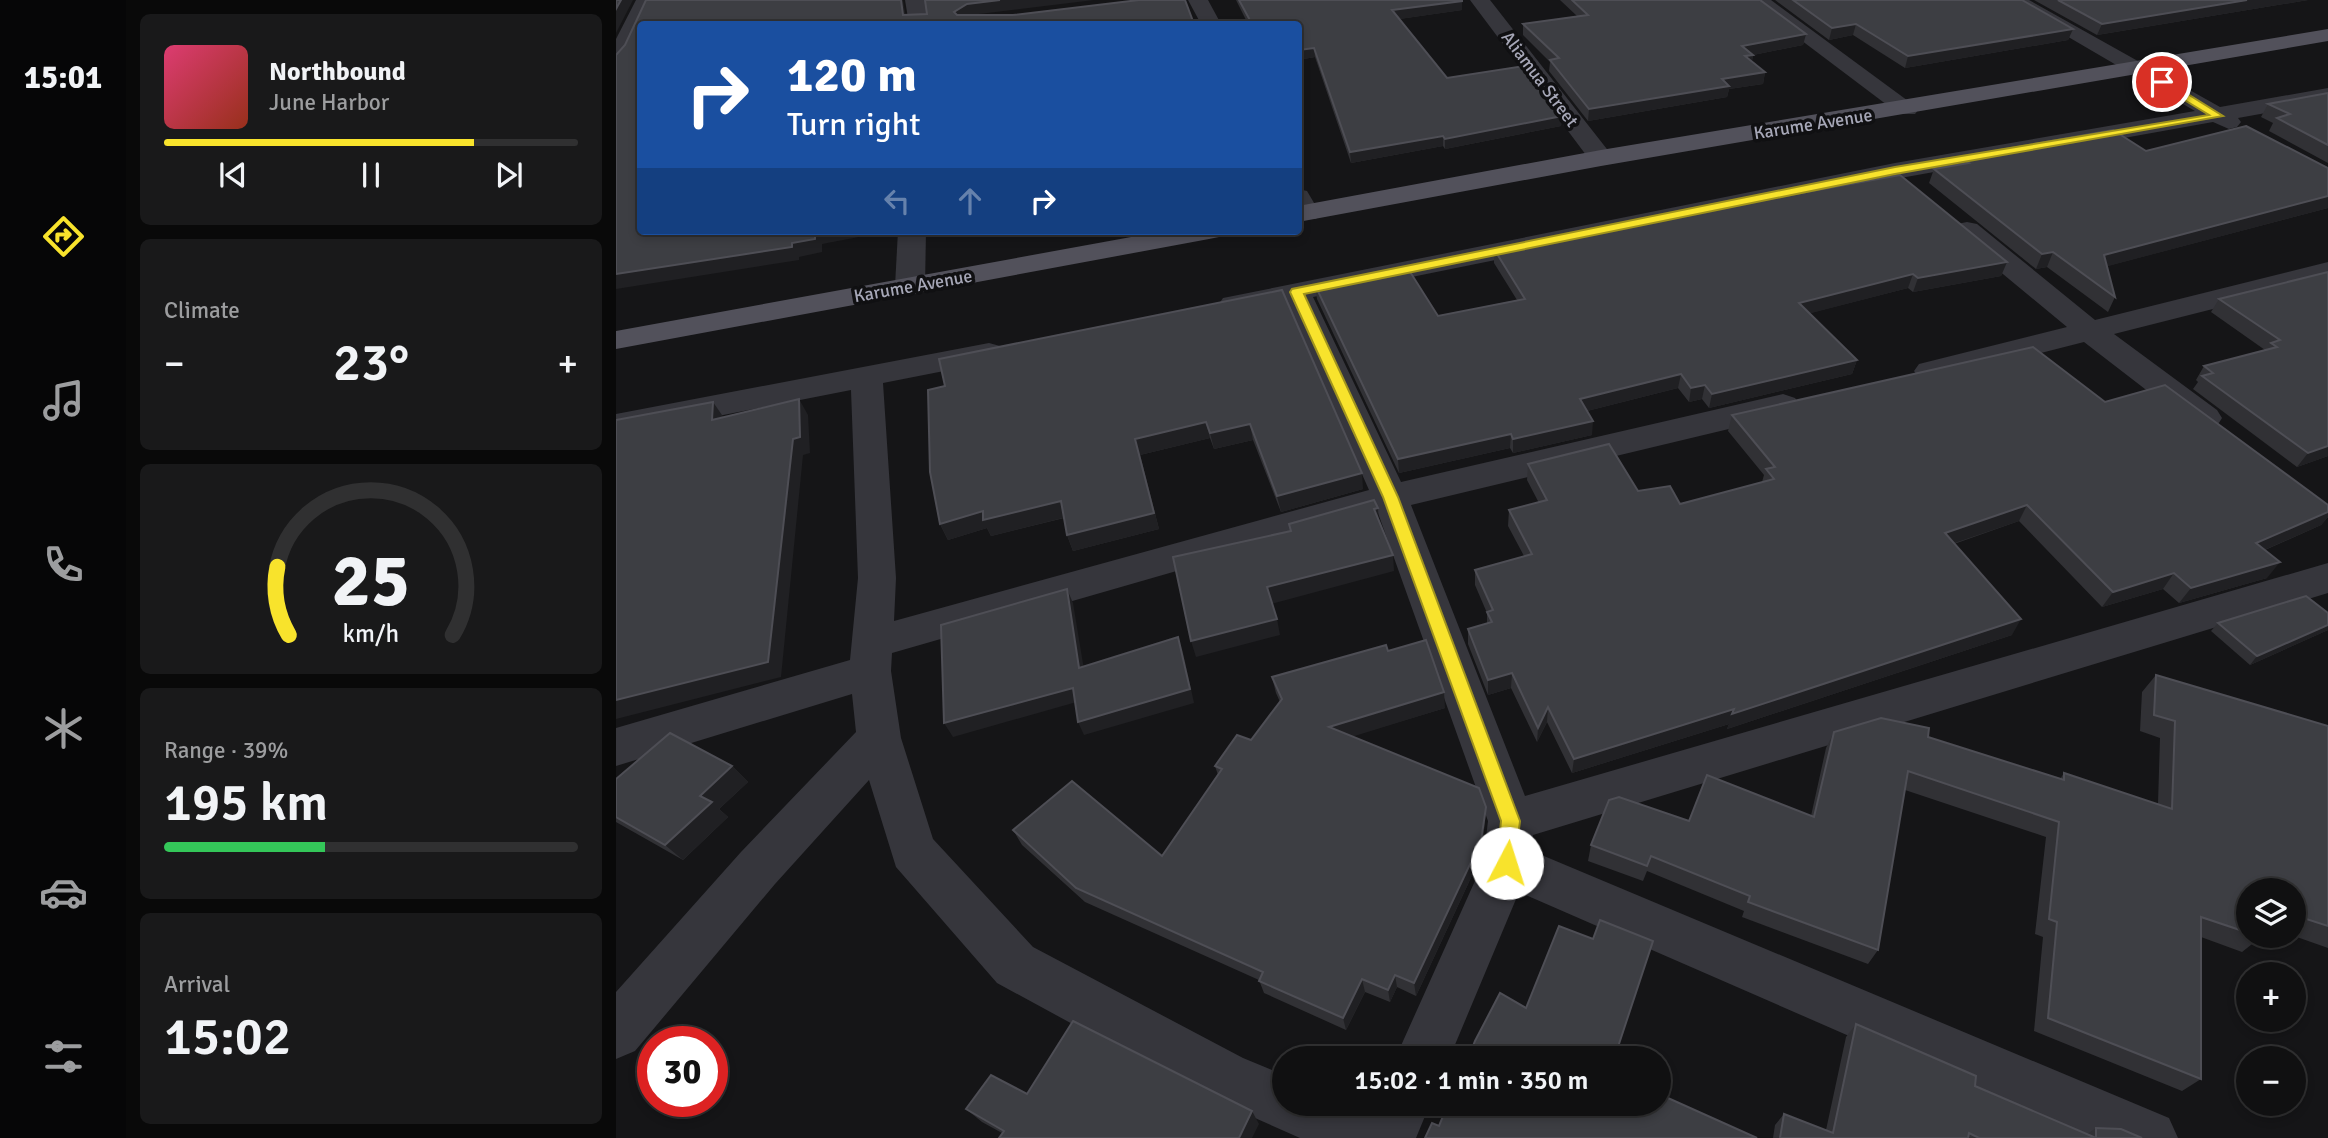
<!DOCTYPE html>
<meta charset="utf-8">
<style>
:root{--surface:#101011;--page:#19191a;--text:#f1f3f6;--muted:#9c9d9f;--line:#303031;--accent:#f8e32c}
body{margin:0;font-family:Signika,sans-serif;background:var(--page);color:var(--text);height:100vh;display:flex;flex-direction:column;font-size:26px;white-space:nowrap}
*{box-sizing:border-box;margin:0}
p{font-size:23px;color:var(--muted)}
.icon{flex:none;width:38px;height:38px;fill:none;stroke:currentColor;stroke-width:2;stroke-linecap:round;stroke-linejoin:round}
.map{position:relative;flex:1;overflow:hidden}
.panel{display:flex;flex-direction:column;gap:14px;padding:14px;background:#090909;width:490px}
.panel>*{flex:none}
.top-card{position:absolute;left:21px;top:21px;width:665px;height:214px;border-radius:7px;box-shadow:0 4px 10px #0003,0 0 0 2px var(--line);background:#1a4fa0;color:#fff;overflow:hidden}
.tools{position:absolute;left:1620px;top:878px;display:grid;gap:14px}
.tools a{display:grid;place-items:center;width:70px;height:70px;border-radius:50%;background:var(--surface);box-shadow:0 4px 10px #0003,0 0 0 2px var(--line);font-size:35px}
.speed{position:absolute;left:21px;top:1026px;display:flex;gap:14px;font-size:35px;font-weight:700;text-align:center}
.speed>*{display:grid;place-content:center;width:91px;height:91px;border-radius:50%;background:var(--surface);box-shadow:0 4px 10px #0003,0 0 0 2px var(--line);line-height:1}
.speed .limit{border:10px solid #d22;background:#fff;color:#111}
.pin{position:absolute;display:grid;place-items:center;width:60px;height:60px;color:#fff;margin:-30px;border:4px solid #fff;border-radius:50%;box-shadow:0 2px 7px #0007}
.me{position:absolute;width:77px;margin:-38px;rotate:5deg;stroke-linejoin:round;filter:drop-shadow(0 0 5px #0008)}
.turn{display:flex;align-items:center;gap:24px;height:147px;padding:0 35px;font-size:32px}
.turn .icon{width:91px;height:91px;stroke-width:2.5}
.turn b{display:block;font-size:49px;line-height:60px}
.lanes{display:flex;align-items:center;height:66px;padding:0 35px;background:#0003;justify-content:center;gap:35px;direction:ltr}
.lanes .off{opacity:.35}
.big{font-size:52px;font-weight:600;line-height:1.1}
.panel .card{flex:1;display:flex;flex-direction:column;justify-content:center;gap:10px;min-width:0;padding:0 24px;border-radius:10px;background:var(--page)}
.panel .dial{align-items:center;gap:0}
.dial svg{height:182px;overflow:visible;fill:none;stroke:var(--line);stroke-width:7;stroke-linecap:round;text-anchor:middle}
.dial text{fill:var(--text);stroke:none}
.song{display:flex;align-items:center;gap:21px}
.cover{width:84px;height:84px;border-radius:10px;background:linear-gradient(135deg,hsl(340 70% 55%),hsl(10 70% 35%))}
.played{height:7px;border-radius:4px;background:linear-gradient(90deg,var(--accent) 75%,var(--line) 75%)}
.keys{display:flex;justify-content:space-around;direction:ltr}
.heat{display:flex;justify-content:space-between;align-items:center;font-size:38px;direction:ltr}
.charge{height:10px;border-radius:5px;background:linear-gradient(90deg,#34c759 39%,var(--line) 0)}
.trip{position:absolute;left:656px;top:1046px;width:399px;height:70px;border-radius:35px;background:var(--surface);box-shadow:0 4px 10px #0003,0 0 0 2px var(--line);font-weight:600;line-height:70px;text-align:center}
main{display:flex;flex:1;min-height:0}
.tab-bar{display:flex;flex-direction:column;width:126px;justify-content:space-around;align-items:center;background:#060607;color:var(--muted)}
.tab-bar .icon{width:49px;height:49px}
.tab-bar .on{color:var(--accent)}
.tab-bar b{font-size:32px;color:var(--text)}
.map>svg:first-child{display:block}
.lines{fill:none;stroke-linecap:round;stroke-linejoin:round}
.minor{fill:#36363c;fill-rule:evenodd}
.major{fill:#52515b;fill-rule:evenodd}
.wall{fill:#313135}
.shaded-wall{fill:#202023}
.building{fill:#3d3e43;stroke:#4e4e55;stroke-width:2}
.route{fill:#f8e32c;stroke:#a1941d;stroke-width:2}
.labels{text-anchor:middle;stroke-width:7;stroke-linejoin:round;paint-order:stroke}
.far-street-label{font-size:18px;fill:#a6a7b7;stroke:#101012}
</style>
<main>
<nav class="tab-bar">
<b>15:01</b>
<svg class="icon on" aria-label="directions" viewBox="0 0 24 24"><path d="M12 3l9 9-9 9-9-9zM9 14v-3h6M13 9l2 2-2 2"/></svg>
<svg class="icon" aria-label="music" viewBox="0 0 24 24"><path d="M9 18V5l10-2v13"/><circle cx="6" cy="18" r="3"/><circle cx="16" cy="16" r="3"/></svg>
<svg class="icon" aria-label="phone" viewBox="0 0 24 24"><path d="M5 4h4l2 5-3 2q2 4 5 5l2-3 5 2v4C11 20 4 13 5 4z"/></svg>
<svg class="icon" aria-label="climate" viewBox="0 0 24 24"><path d="M12 3v18M4 7l16 10M4 17L20 7"/></svg>
<svg class="icon" aria-label="car" viewBox="0 0 24 24"><path d="M5 17H2v-5l4-1 3-4h7l3 4 3 1v5h-3M9 17h6M6 11h13"/><circle cx="7" cy="17" r="2"/><circle cx="17" cy="17" r="2"/></svg>
<svg class="icon" aria-label="filters" viewBox="0 0 24 24"><path d="M4 7h16M4 17h16"/><circle cx="9" cy="7" r="2"/><circle cx="15" cy="17" r="2"/></svg>
</nav>
<section class="panel">
<div class="card">
<div class="song"><i class="cover"></i><div><b>Northbound</b><p>June Harbor</p></div></div>
<div class="played"></div>
<div class="keys"><svg class="icon" aria-label="previous" viewBox="0 0 24 24"><path d="M18 5L8 12l10 7zM5 5v14"/></svg><svg class="icon" aria-label="pause" viewBox="0 0 24 24"><path d="M8 5v14M16 5v14"/></svg><svg class="icon" aria-label="next" viewBox="0 0 24 24"><path d="M6 5l10 7-10 7zM19 5v14"/></svg></div>
</div>
<div class="card"><p>Climate</p>
<div class="heat"><a>−</a><b class="big">23°</b><a>+</a></div>
</div>
<div class="card dial"><svg viewBox="0 0 100 80">
<path d="M14 69A42 42 0 1 1 86 69"/>
<path d="M14 69A42 42 0 0 1 9 39" stroke="#f8e32c"/>
<text x="50" y="56" font-size="32" font-weight="700">25</text>
<text x="50" y="72" font-size="11">km/h</text>
</svg></div>
<div class="card"><p>Range · 39%</p><b class="big">195 km</b><div class="charge"></div></div>
<div class="card"><p>Arrival</p><b class="big">15:02</b></div>
</section>
<div class="map">
<svg width="1712" height="1138" viewBox="0 0 1712 1138">
<rect width="100%" height="100%" fill="#151517"/>
<g class="lines">
<g class="minor">
<path d="M20 0H40L28 24H24C24 38 14 63 0 67V39Z"/>
<polygon points="289,0 309,0 313,24 293,24"/>
<polygon points="572,0 592,0 605,24 585,24"/>
<polygon points="854,0 874,0 994,153 998,158 994,163 976,163"/>
<polygon points="1132,0 1155,0 1303,109 1299,114 1283,114"/>
<polygon points="1389,0 1413,0 1604,107 1712,88 1712,102 1622,118 1625,122 1621,127 1613,129 1597,122 1279,179 697,297 785,482 1167,394 1179,398 1184,405 1179,412 1167,416 795,505 909,796 1712,563 1712,593 917,835 916,851 1553,1118 1562,1138 1467,1138 903,892 833,1059 779,1059 867,863 872,821 762,513 276,653 275,671 285,738 317,839 417,947 627,1058 668,1075 668,1104 739,1104 754,1111 757,1104 814,1104 800,1138 684,1138 589,1096 381,983 280,867 253,780 159,884 19,1051 0,1059 0,992 125,852 240,732 236,694 0,766 0,728 234,660 242,578 235,390 0,436 0,414 373,343 384,346 389,353 384,360 267,383 280,578 278,621 753,490 670,302 618,313 607,310 603,304 607,298 1279,163 1579,111"/>
<polygon points="682,189 691,191 704,213 700,219 682,219"/>
<polygon points="1351,222 1361,224 1479,320 1712,262 1712,280 1498,334 1601,410 1606,418 1601,426 1589,429 1577,426 1468,342 1314,381 1303,378 1298,371 1303,364 1451,327 1341,236 1337,230 1341,224"/>
<polygon points="282,231 310,231 309,286 304,292 294,295 284,292 279,286"/>
</g>
<g class="major">
<polygon points="1712,29 1712,41 985,166 682,222 682,206 985,150"/>
<polygon points="548,231 607,231 603,237 593,239 0,349 0,331"/>
</g>
</g>
<g class="wall">
<polygon points="620,0 846,0 846,10 783,19 831,78 946,116 945,126 829,149 827,146 735,163 699,57 682,60 682,24 632,24"/>
<polygon points="944,0 1144,0 1190,34 1187,45 1137,55 1136,61 1149,72 1147,84 1113,89 1111,97 972,121 933,71 934,62 907,35 907,24 961,16"/>
<polygon points="1159,0 1407,0 1457,29 1452,40 1289,68 1237,35 1213,40"/>
<polygon points="1418,0 1692,0 1481,35"/>
<polygon points="1712,93 1712,163 1653,131 1657,123 1645,117 1652,104"/>
<polygon points="1530,151 1712,168 1712,208 1491,266 1499,297 1492,312 1431,267 1420,269 1313,183 1318,169 1342,165 1344,157"/>
<polygon points="878,249 1391,262 1385,276 1297,292 1292,288 1194,313 1241,360 1236,374 1093,408 1086,399 1073,402 1062,388 971,411 976,435 897,453 894,448 783,473 701,299 699,285 822,316 901,300 878,263"/>
<polygon points="1712,272 1712,456 1681,467 1577,389 1582,382 1580,380 1588,366 1649,350 1595,312 1603,299"/>
<polygon points="666,290 747,489 665,512 637,440 598,449 594,438 524,455 543,529 457,551 451,535 448,518 375,536 371,528 332,540 324,524 329,386"/>
<polygon points="1489,402 1712,505 1712,517 1705,525 1649,550 1651,578 1563,603 1547,589 1486,607 1403,521 1338,544 1396,635 1111,729 1113,724 956,773 931,722 921,742 895,688 872,695 852,644 852,629 871,623 871,613 859,585 859,570 908,556 892,526 893,510 923,503 911,480 912,464 1022,491 1064,504 1146,482 1148,475 1112,431 1116,415"/>
<polygon points="1712,613 1712,630 1634,665 1595,631 1602,623"/>
<polygon points="772,651 829,708 736,736 870,807 869,821 865,856 800,996 781,987 774,1002 749,992 730,1030 648,993 643,980 469,902 406,845 397,830 546,856 602,775 599,766 635,740 664,702 660,693 656,677"/>
<polygon points="1540,675 1712,726 1712,948 1678,936 1678,891 1633,891 1633,936 1645,936 1645,937 1626,952 1585,937 1585,1079 1566,1091 1418,1031 1427,937 1419,934 1430,837 1289,790 1262,950 1252,964 1126,917 1128,911 1031,871 1027,881 972,861 975,845 1073,821 1195,816 1210,748 1218,732 1312,737 1444,779 1448,773 1542,804 1544,738 1524,731 1526,692"/>
<polygon points="116,766 132,782 103,809 112,817 67,860 0,822 0,779"/>
<polygon points="1240,1024 1359,1086 1471,1134 1480,1128 1526,1138 1157,1138 1159,1125 1168,1114 1210,1130 1230,1037"/>
<polygon points="411,1094 643,1124 386,1133 366,1122 350,1109"/>
</g>
<g class="shaded-wall">
<polygon points="5,0 17,0 0,33 0,9"/>
<polygon points="285,0 287,0 291,24 287,15"/>
<polygon points="384,0 478,0 355,15 342,24 338,12 351,4"/>
<polygon points="1631,0 1692,0 1481,35 1486,24"/>
<polygon points="846,1 846,10 777,20 776,10"/>
<polygon points="1240,24 1237,35 1213,40 1216,28"/>
<polygon points="1457,29 1452,40 1289,68 1292,56"/>
<polygon points="1190,34 1187,45 1137,55 1135,66 1126,46"/>
<polygon points="698,48 699,57 682,60 682,50"/>
<polygon points="1149,72 1147,84 1113,89 1111,97 972,121 973,109 1106,79"/>
<polygon points="946,116 945,126 829,149 829,139"/>
<polygon points="827,136 827,146 735,163 734,152"/>
<polygon points="1712,196 1712,208 1481,269 1488,255"/>
<polygon points="199,231 268,231 269,232 206,244 206,252 183,257 183,260 0,289 0,274"/>
<polygon points="1437,252 1431,267 1420,269 1426,254"/>
<polygon points="1391,262 1385,276 1297,292 1302,278"/>
<polygon points="1297,274 1292,288 1180,317 1183,303"/>
<polygon points="1241,360 1236,374 1093,408 1096,394"/>
<polygon points="1065,374 1062,388 963,413 964,399"/>
<polygon points="1089,385 1086,399 1073,402 1075,388"/>
<polygon points="183,399 192,415 194,453 187,455 165,677 0,719 0,700 177,439"/>
<polygon points="97,402 108,418 96,420"/>
<polygon points="977,421 976,435 897,453 897,439"/>
<polygon points="590,422 594,438 524,455 543,529 457,551 451,535 519,439"/>
<polygon points="634,424 637,440 598,449 594,433"/>
<polygon points="895,434 894,448 783,473 782,459"/>
<polygon points="1712,446 1712,456 1681,467 1692,453"/>
<polygon points="746,473 747,489 665,512 661,496"/>
<polygon points="445,501 451,517 375,536 371,528 332,540 324,524 367,511"/>
<polygon points="1411,505 1403,521 1321,549 1329,533"/>
<polygon points="762,508 763,525 758,509"/>
<polygon points="1712,512 1712,517 1705,525 1628,559 1640,543"/>
<polygon points="777,555 778,571 655,604 651,587"/>
<polygon points="1664,562 1651,578 1563,603 1575,588"/>
<polygon points="1558,573 1547,589 1486,607 1497,592"/>
<polygon points="451,589 457,603 470,682 463,668"/>
<polygon points="661,619 664,635 580,657 575,641"/>
<polygon points="1405,619 1396,635 1111,729 1113,724 956,773 958,759"/>
<polygon points="1712,625 1712,630 1634,665 1641,656"/>
<polygon points="562,637 567,652 578,703 468,735 462,722"/>
<polygon points="896,673 895,688 872,695 872,680"/>
<polygon points="457,688 464,701 337,737 328,723"/>
<polygon points="828,692 829,708 716,743 713,727"/>
<polygon points="932,707 931,722 921,742 922,728"/>
<polygon points="116,766 132,782 103,809 112,817 67,860 49,845 84,796"/>
<polygon points="870,807 869,821 865,856 800,996 798,983"/>
<polygon points="779,975 781,987 774,1002 772,990"/>
<polygon points="746,979 749,992 730,1030 727,1018"/>
<polygon points="636,1111 643,1124 636,1138 622,1138"/>
</g>
<g class="building">
<polygon points="0,0 5,0 0,9"/>
<polygon points="30,0 285,0 287,15 311,14 309,0 384,0 351,4 338,12 341,15 397,15 523,0 569,0 578,24 24,24 24,231 199,231 199,239 176,243 176,247 0,274 0,55 9,45"/>
<polygon points="623,0 846,0 846,1 776,10 831,78 908,66 946,116 829,139 827,136 734,152 698,48 682,50 682,24 636,24"/>
<polygon points="956,0 1144,0 1190,34 1126,46 1137,55 1129,56 1149,72 1106,79 1113,86 973,109 934,60 943,58 907,24 972,15"/>
<polygon points="1177,0 1406,0 1457,29 1292,56 1240,24 1216,28"/>
<polygon points="1442,0 1631,0 1486,24"/>
<polygon points="1712,93 1712,145 1661,118 1674,114 1652,104"/>
<polygon points="1630,126 1712,168 1712,196 1488,255 1499,297 1437,252 1426,254 1318,169 1353,163 1344,157 1497,130 1530,151"/>
<polygon points="1284,175 1391,262 1302,278 1297,274 1183,303 1241,360 1096,394 1089,385 1075,388 1065,374 964,399 977,421 897,439 895,434 782,459 699,285 791,267 822,316 909,299 878,249"/>
<polygon points="1712,272 1712,446 1692,453 1586,376 1597,373 1588,366 1661,347 1655,343 1664,340 1603,299"/>
<polygon points="666,290 746,473 661,496 634,424 594,433 590,422 519,439 538,513 451,535 445,501 367,520 367,511 324,524 314,472 312,390 329,386 323,359"/>
<polygon points="1417,347 1489,402 1549,385 1712,505 1712,512 1640,543 1664,562 1575,588 1558,573 1497,592 1411,505 1329,533 1405,619 1116,714 1118,709 958,759 932,707 922,728 896,673 872,680 852,629 876,622 871,612 877,610 859,570 916,554 893,510 931,500 912,464 993,444 1022,491 1054,486 1064,504 1158,479 1150,469 1159,467 1116,415"/>
<polygon points="183,399 184,437 177,439 152,662 0,700 0,420 97,402 96,420"/>
<polygon points="758,500 762,508 758,509 777,555 651,587 661,619 575,641 557,557 675,531 673,524"/>
<polygon points="451,589 463,668 562,637 574,689 462,722 457,688 328,723 325,625"/>
<polygon points="1690,596 1712,613 1712,625 1641,656 1602,623"/>
<polygon points="810,640 828,692 713,727 863,788 870,807 865,841 798,983 779,975 772,990 746,979 727,1018 643,981 647,972 460,888 397,830 456,781 546,856 606,769 599,766 621,735 635,740 666,699 656,677 770,645 772,651"/>
<polygon points="1540,675 1712,726 1712,926 1678,915 1678,891 1633,891 1633,933 1585,917 1585,1079 1432,1018 1441,922 1433,919 1443,822 1292,771 1262,950 1132,902 1134,896 1035,856 1031,866 975,845 993,800 1003,797 1073,821 1091,775 1198,817 1218,732 1265,718 1313,728 1312,737 1448,780 1448,773 1556,809 1559,721 1538,715"/>
<polygon points="54,733 116,766 84,796 96,802 49,845 0,817 0,779"/>
<polygon points="984,920 1037,941 998,1059 852,1059 859,1041 884,993 910,1008 943,926 977,939"/>
<polygon points="457,1021 636,1111 623,1138 383,1138 388,1131 350,1109 375,1075 411,1094"/>
<polygon points="1240,1024 1360,1076 1359,1086 1480,1138 1480,1128 1505,1129 1526,1138 1363,1138 1353,1133 1352,1138 1164,1138 1168,1114 1217,1133"/>
<polygon points="1043,1094 1141,1138 809,1138 816,1123 823,1126 832,1104 1043,1104"/>
</g>
<polygon class="route" points="1542,80 1549,80 1607,116 1279,174 688,294 782,497 904,821 898,869 891,872 884,869 881,863 885,821 767,497 674,292 676,289 1279,167 1593,115 1542,84"/>
<g class="labels">
<g class="far-street-label">
<text transform="translate(924 79) rotate(53)" y="6">Aliamua Street</text>
<text transform="translate(1197 124) rotate(-9)" y="6">Karume Avenue</text>
<text transform="translate(297 286) rotate(-10)" y="6">Karume Avenue</text>
</g>
</g>
</svg>
<div class="tools">
<a><svg class="icon" aria-label="layers" viewBox="0 0 24 24"><path d="M12 4l9 5-9 5-9-5zM3 14l9 5 9-5"/></svg></a>
<a>+</a>
<a>−</a>
</div>
<div class="speed"><div class="limit">30</div></div>
<div class="pin" style="left:1546px;top:82px;background:#d93025"><svg class="icon" aria-label="arrive" viewBox="0 0 24 24"><path d="M6 21V4h12l-3 4 3 4H6"/></svg></div>
<svg class="me" style="left:891px;top:863px" viewBox="-20 -20 40 40"><circle r="19" fill="#fff"/><path d="M0-13L10 11 0 6-10 11z" fill="#f8e32c"/></svg>
<div class="trip">15:02 · 1 min · 350 m</div>
<div class="top-card">
<div class="turn"><svg class="icon" aria-label="right" viewBox="0 0 24 24"><path d="M7 20v-9h11M14 6l5 5-5 5"/></svg><div><b>120 m</b>Turn right</div></div>
<div class="lanes"><svg class="icon off" aria-label="left" viewBox="0 0 24 24"><path d="M17 20v-9H6M10 6l-5 5 5 5"/></svg><svg class="icon off" aria-label="ahead" viewBox="0 0 24 24"><path d="M12 20V5M6 11l6-6 6 6"/></svg><svg class="icon" aria-label="right" viewBox="0 0 24 24"><path d="M7 20v-9h11M14 6l5 5-5 5"/></svg></div>
</div>
</div>
</main>
